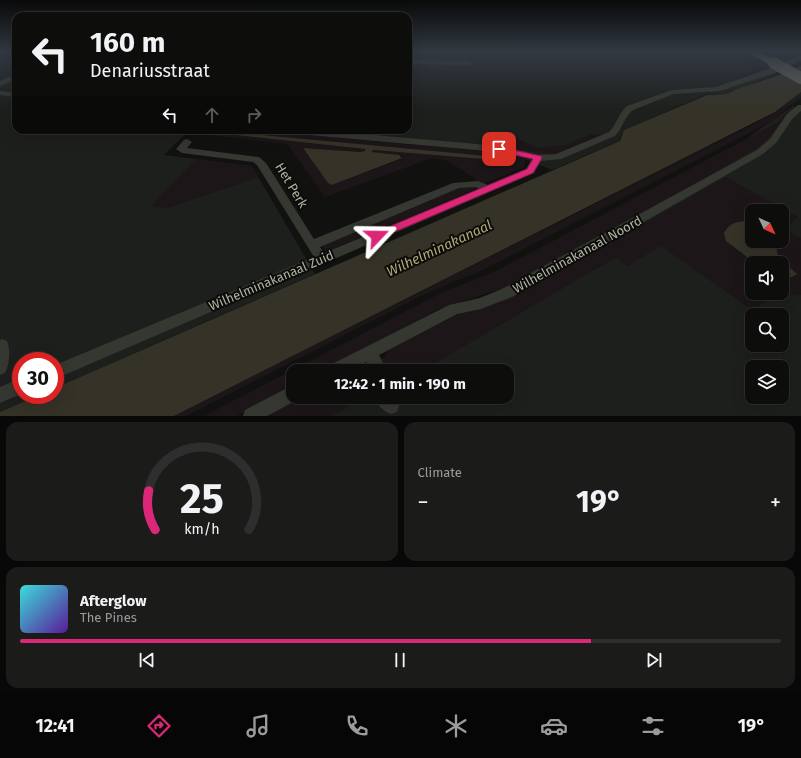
<!DOCTYPE html>
<meta charset="utf-8">
<style>
:root{--surface:#0d0e0c;--page:#1b1c1a;--text:#f1f3f6;--muted:#9a9c9d;--line:#2d2e2d;--accent:#db2777}
body{margin:0;font-family:"Fira Sans",sans-serif;background:var(--page);color:var(--text);height:100vh;display:flex;flex-direction:column;font-size:15px;white-space:nowrap}
*{box-sizing:border-box;margin:0}
p{font-size:13px;color:var(--muted)}
.icon{flex:none;width:22px;height:22px;fill:none;stroke:currentColor;stroke-width:2;stroke-linecap:round;stroke-linejoin:round}
.map{position:relative;height:416px;overflow:hidden}
.sheet{display:flex;flex-direction:column;gap:6px;padding:6px;background:#070807;flex:1}
.sheet>*{flex:none}
.banner{position:absolute;left:12px;top:12px;width:400px;height:122px;border-radius:12px;box-shadow:0 4px 16px #0002,0 0 0 1px var(--line);background:#0d0e0c;color:var(--text);overflow:hidden}
.needle{width:26px;rotate:134deg}
.tools{position:absolute;left:745px;top:204px;display:grid;gap:8px}
.tools a{display:grid;place-items:center;width:44px;height:44px;border-radius:8px;background:var(--surface);box-shadow:0 4px 16px #0002,0 0 0 1px var(--line);font-size:20px}
.speed{position:absolute;left:12px;top:352px;display:flex;gap:8px;font-size:20px;font-weight:700;text-align:center}
.speed>*{display:grid;place-content:center;width:52px;height:52px;border-radius:50%;background:var(--surface);box-shadow:0 4px 16px #0002,0 0 0 1px var(--line);line-height:1}
.speed .limit{border:6px solid #d22;background:#fff;color:#111}
.pin{position:absolute;display:grid;place-items:center;width:34px;height:34px;color:#fff;margin:-17px;border-radius:8px;box-shadow:0 2px 6px #0006}
.me{position:absolute;width:44px;margin:-22px;rotate:67deg;stroke-linejoin:round;filter:drop-shadow(0 0 3px #0008)}
.turn{display:flex;align-items:center;gap:14px;height:84px;padding:0 12px;font-size:18px}
.turn .icon{width:52px;height:52px;stroke-width:2.5}
.turn b{display:block;font-size:28px;line-height:34px}
.lanes{display:flex;align-items:center;height:38px;padding:0 12px;background:#0003;justify-content:center;gap:20px;direction:ltr}
.lanes .off{opacity:.35}
.big{font-size:30px;font-weight:700;line-height:1.1}
.sheet .widget{flex:1;display:flex;flex-direction:column;justify-content:center;gap:6px;min-width:0;padding:0 14px;border-radius:12px;background:var(--page)}
.sheet .dial{align-items:center;gap:0}
.dial svg{height:104px;overflow:visible;fill:none;stroke:var(--line);stroke-width:7;stroke-linecap:round;text-anchor:middle}
.dial text{fill:var(--text);stroke:none}
.song{display:flex;align-items:center;gap:12px}
.cover{width:48px;height:48px;border-radius:6px;background:linear-gradient(135deg,hsl(180 70% 55%),hsl(270 70% 35%))}
.played{height:4px;border-radius:2px;background:linear-gradient(90deg,var(--accent) 75%,var(--line) 75%)}
.keys{display:flex;justify-content:space-around;direction:ltr}
.heat{display:flex;justify-content:space-between;align-items:center;font-size:22px;direction:ltr}
.sheet .tiles{flex:1;display:grid;gap:6px;grid-template-columns:1fr 1fr}
.widget:last-child{grid-column:span 2}
.trip{position:absolute;left:286px;top:364px;width:228px;height:40px;border-radius:12px;background:var(--surface);box-shadow:0 4px 16px #0002,0 0 0 1px var(--line);font-weight:700;line-height:40px;text-align:center}
.menu{display:flex;height:64px;justify-content:space-around;align-items:center;background:#050605;color:var(--muted)}
.menu .icon{width:28px;height:28px}
.menu .on{color:var(--accent)}
.menu b{font-size:18px;color:var(--text)}
.map>svg:first-child{display:block}
.built{fill:#1d1f1c;fill-rule:evenodd}
.green{fill:#1c1619;fill-rule:evenodd}
.water{fill:#353327}
.lines{fill:none;stroke-linecap:round;stroke-linejoin:round}
.minor{fill:#353731;fill-rule:evenodd}
.highway{fill:#66685d;fill-rule:evenodd}
.highway-bridge{stroke:#66685d;stroke-width:12}
.route{fill:#db2777;stroke:#8e194d}
.labels{text-anchor:middle;stroke-width:4;stroke-linejoin:round;paint-order:stroke}
.street-label{font-size:13px;fill:#b0b3a1;stroke:#0c0c0b}
.water-label{font-size:14px;font-style:italic;fill:#afa977;stroke:#0c0c0b}
</style>
<div class="map">
<svg width="801" height="416" viewBox="0 0 801 416">
<rect width="100%" height="100%" fill="#111210"/>
<g class="built">
<polygon points="0,52 16,52 16,130 189,130 164,155 252,166 315,274 55,388 55,361 21,361 21,395 39,395 0,412"/>
<polygon points="408,52 732,52 761,67 777,73 727,94 707,94 624,130 619,141 552,170 513,154 255,130 408,130"/>
<path d="M793 106 801 110V416H286L318 397H507V371H362L706 167ZM752 211H782V241H752ZM752 263H782V293H752ZM752 315H782V345H752ZM752 367H782V397H752Z"/>
</g>
<g class="green">
<polygon points="721,52 744,52 774,68 739,79 734,79 758,68 747,61"/>
<polygon points="768,52 801,52 801,54 787,62"/>
<polygon points="801,92 801,96 776,119 481,271 443,286 415,299 186,416 174,416 756,123 775,112"/>
<polygon points="787,113 789,113 764,143 739,159 642,213 537,268 506,287 439,309 322,371 293,371 293,386 237,416 204,416 443,292 492,273 777,123"/>
<polygon points="166,130 189,130 365,149 365,151 360,152 303,148 329,184 335,184 402,159 402,156 399,155 372,152 373,150 507,161 510,159 509,158 208,130 255,130 490,152 513,154 525,159 524,167 483,184 448,161 432,158 325,197 287,144"/>
<polygon points="592,134 603,135 555,155 493,146 502,136 509,135 539,148 565,145"/>
<polygon points="196,159 252,166 259,177 168,208 151,206"/>
<path d="M726 177 798 217 787 227 793 234 801 238V295C785 292 765 301 752 310L661 246 627 266 617 258 592 271 422 371H386L382 363 390 348 453 316 509 299ZM752 211H782V241H775C781 255 775 256 790 267L792 277 782 276V293H752V263H755L726 241 724 233C730 222 740 219 752 223Z"/>
<polygon points="462,186 480,187 326,252 321,244"/>
<polygon points="301,397 364,397 332,416 266,416"/>
</g>
<g class="water">
<polygon points="801,66 801,92 775,112 174,416 0,416 0,412 39,395 55,395 55,388 620,141 624,130 707,95 727,94 737,89 780,75"/>
<polygon points="189,130 208,130 509,158 511,159 508,161 373,150 372,152 399,155 402,158 332,185 328,183 303,148 360,152 365,151 365,149"/>
<path d="M746 221 752 223V241H775L777 253 781 260 797 274 792 277 782 276V263H755L726 241 724 233C730 223 735 222 746 221Z"/>
</g>
<g class="lines">
<g class="minor">
<path d="M801 55V60L777 72 720 91 673 94 633 110C624 117 623 128 615 136L561 159 541 161 534 173 55 379V365L314 257 257 165 253 162 182 153 176 149 184 140 187 139 192 142 187 148 259 157 266 163 314 239 453 183 478 181 488 185 526 169 532 159 510 154 488 151 287 133 283 130H317L488 145 510 148 538 155 556 154 609 132C617 124 618 114 627 106L672 90 716 87 771 68ZM476 187 479 189 324 253 320 247 459 188Z"/>
<polygon points="408,60 468,61 472,63 468,65 408,64"/>
<polygon points="16,74 16,79 0,86 0,81"/>
<polygon points="0,91 16,93 16,97 0,95"/>
<polygon points="798,105 801,105 801,111 793,118 776,143 763,154 512,297 481,309 457,314 379,355 387,371 371,371 366,362 364,363 368,371 352,371 351,370 348,371 325,371 328,366 449,305 480,298 502,289 757,150 770,139 787,114"/>
<path d="M2 339 7 341C11 350 9 365 5 373L0 375V340Z"/>
<polygon points="21,378 21,394 0,403 0,387"/>
<polygon points="293,385 293,397 299,397 299,399 267,416 243,416 245,410"/>
<path d="M374 397H397L399 406 397 412 391 414C383 411 377 405 374 397Z"/>
</g>
<polygon class="highway" points="747,52 759,52 778,61 780,63 774,66 770,65"/>
<polyline class="highway-bridge" points="774,63 801,78"/>
</g>
<linearGradient id="sky" x2="0" y2="1"><stop stop-color="#090a09"/><stop offset="0.47" stop-color="#323942"/><stop offset="1" stop-color="#323942" stop-opacity="0"/></linearGradient>
<rect width="801" height="110" fill="url(#sky)"/>
<polygon class="route" points="499,147 541,156 542,158 533,173 380,238 374,238 372,236 374,233 527,169 533,159 496,151 495,149"/>
<g class="labels">
<g class="street-label">
<text transform="translate(292 185) rotate(59)" y="5">Het Perk</text>
<text transform="translate(577 254) rotate(-29)" y="5">Wilhelminakanaal Noord</text>
<text transform="translate(271 280) rotate(-23)" y="5">Wilhelminakanaal Zuid</text>
</g>
<g class="water-label">
<text transform="translate(439 248) rotate(-25)" y="5">Wilhelminakanaal</text>
</g>
</g>
</svg>
<div class="tools">
<a><svg class="needle" viewBox="-14 -14 28 28"><path d="M0-13l5 13h-10z" fill="#e53935"/><path d="M0 13l5-13h-10z" fill="#9a9c9d"/></svg></a>
<a><svg class="icon" aria-label="sound" viewBox="0 0 24 24"><path d="M4 9h4l5-4v14l-5-4H4zM17 9q2 3 0 6"/></svg></a>
<a><svg class="icon" aria-label="search" viewBox="0 0 24 24"><circle cx="10" cy="10" r="6"/><path d="M15 15l6 6"/></svg></a>
<a><svg class="icon" aria-label="layers" viewBox="0 0 24 24"><path d="M12 4l9 5-9 5-9-5zM3 14l9 5 9-5"/></svg></a>
</div>
<div class="speed"><div class="limit">30</div></div>
<div class="pin" style="left:499px;top:149px;background:#d93025"><svg class="icon" aria-label="arrive" viewBox="0 0 24 24"><path d="M6 21V4h12l-3 4 3 4H6"/></svg></div>
<svg class="me" style="left:377px;top:236px" viewBox="-20 -20 40 40"><path d="M0-17L14 15 0 8-14 15z" fill="#db2777" stroke="#fff" stroke-width="4"/></svg>
<div class="trip">12:42 · 1 min · 190 m</div>
<div class="banner">
<div class="turn"><svg class="icon" aria-label="left" viewBox="0 0 24 24"><path d="M17 20v-9H6M10 6l-5 5 5 5"/></svg><div><b>160 m</b>Denariusstraat</div></div>
<div class="lanes"><svg class="icon" aria-label="left" viewBox="0 0 24 24"><path d="M17 20v-9H6M10 6l-5 5 5 5"/></svg><svg class="icon off" aria-label="ahead" viewBox="0 0 24 24"><path d="M12 20V5M6 11l6-6 6 6"/></svg><svg class="icon off" aria-label="right" viewBox="0 0 24 24"><path d="M7 20v-9h11M14 6l5 5-5 5"/></svg></div>
</div>
</div>
<section class="sheet">
<div class="tiles">
<div class="widget dial"><svg viewBox="0 0 100 80">
<path d="M14 69A42 42 0 1 1 86 69"/>
<path d="M14 69A42 42 0 0 1 9 39" stroke="#db2777"/>
<text x="50" y="56" font-size="32" font-weight="700">25</text>
<text x="50" y="72" font-size="11">km/h</text>
</svg></div>
<div class="widget"><p>Climate</p>
<div class="heat"><a>−</a><b class="big">19°</b><a>+</a></div>
</div>
<div class="widget">
<div class="song"><i class="cover"></i><div><b>Afterglow</b><p>The Pines</p></div></div>
<div class="played"></div>
<div class="keys"><svg class="icon" aria-label="previous" viewBox="0 0 24 24"><path d="M18 5L8 12l10 7zM5 5v14"/></svg><svg class="icon" aria-label="pause" viewBox="0 0 24 24"><path d="M8 5v14M16 5v14"/></svg><svg class="icon" aria-label="next" viewBox="0 0 24 24"><path d="M6 5l10 7-10 7zM19 5v14"/></svg></div>
</div>
</div>
</section>
<nav class="menu">
<b>12:41</b>
<svg class="icon on" aria-label="directions" viewBox="0 0 24 24"><path d="M12 3l9 9-9 9-9-9zM9 14v-3h6M13 9l2 2-2 2"/></svg>
<svg class="icon" aria-label="music" viewBox="0 0 24 24"><path d="M9 18V5l10-2v13"/><circle cx="6" cy="18" r="3"/><circle cx="16" cy="16" r="3"/></svg>
<svg class="icon" aria-label="phone" viewBox="0 0 24 24"><path d="M5 4h4l2 5-3 2q2 4 5 5l2-3 5 2v4C11 20 4 13 5 4z"/></svg>
<svg class="icon" aria-label="climate" viewBox="0 0 24 24"><path d="M12 3v18M4 7l16 10M4 17L20 7"/></svg>
<svg class="icon" aria-label="car" viewBox="0 0 24 24"><path d="M5 17H2v-5l4-1 3-4h7l3 4 3 1v5h-3M9 17h6M6 11h13"/><circle cx="7" cy="17" r="2"/><circle cx="17" cy="17" r="2"/></svg>
<svg class="icon" aria-label="filters" viewBox="0 0 24 24"><path d="M4 7h16M4 17h16"/><circle cx="9" cy="7" r="2"/><circle cx="15" cy="17" r="2"/></svg>
<b>19°</b>
</nav>
